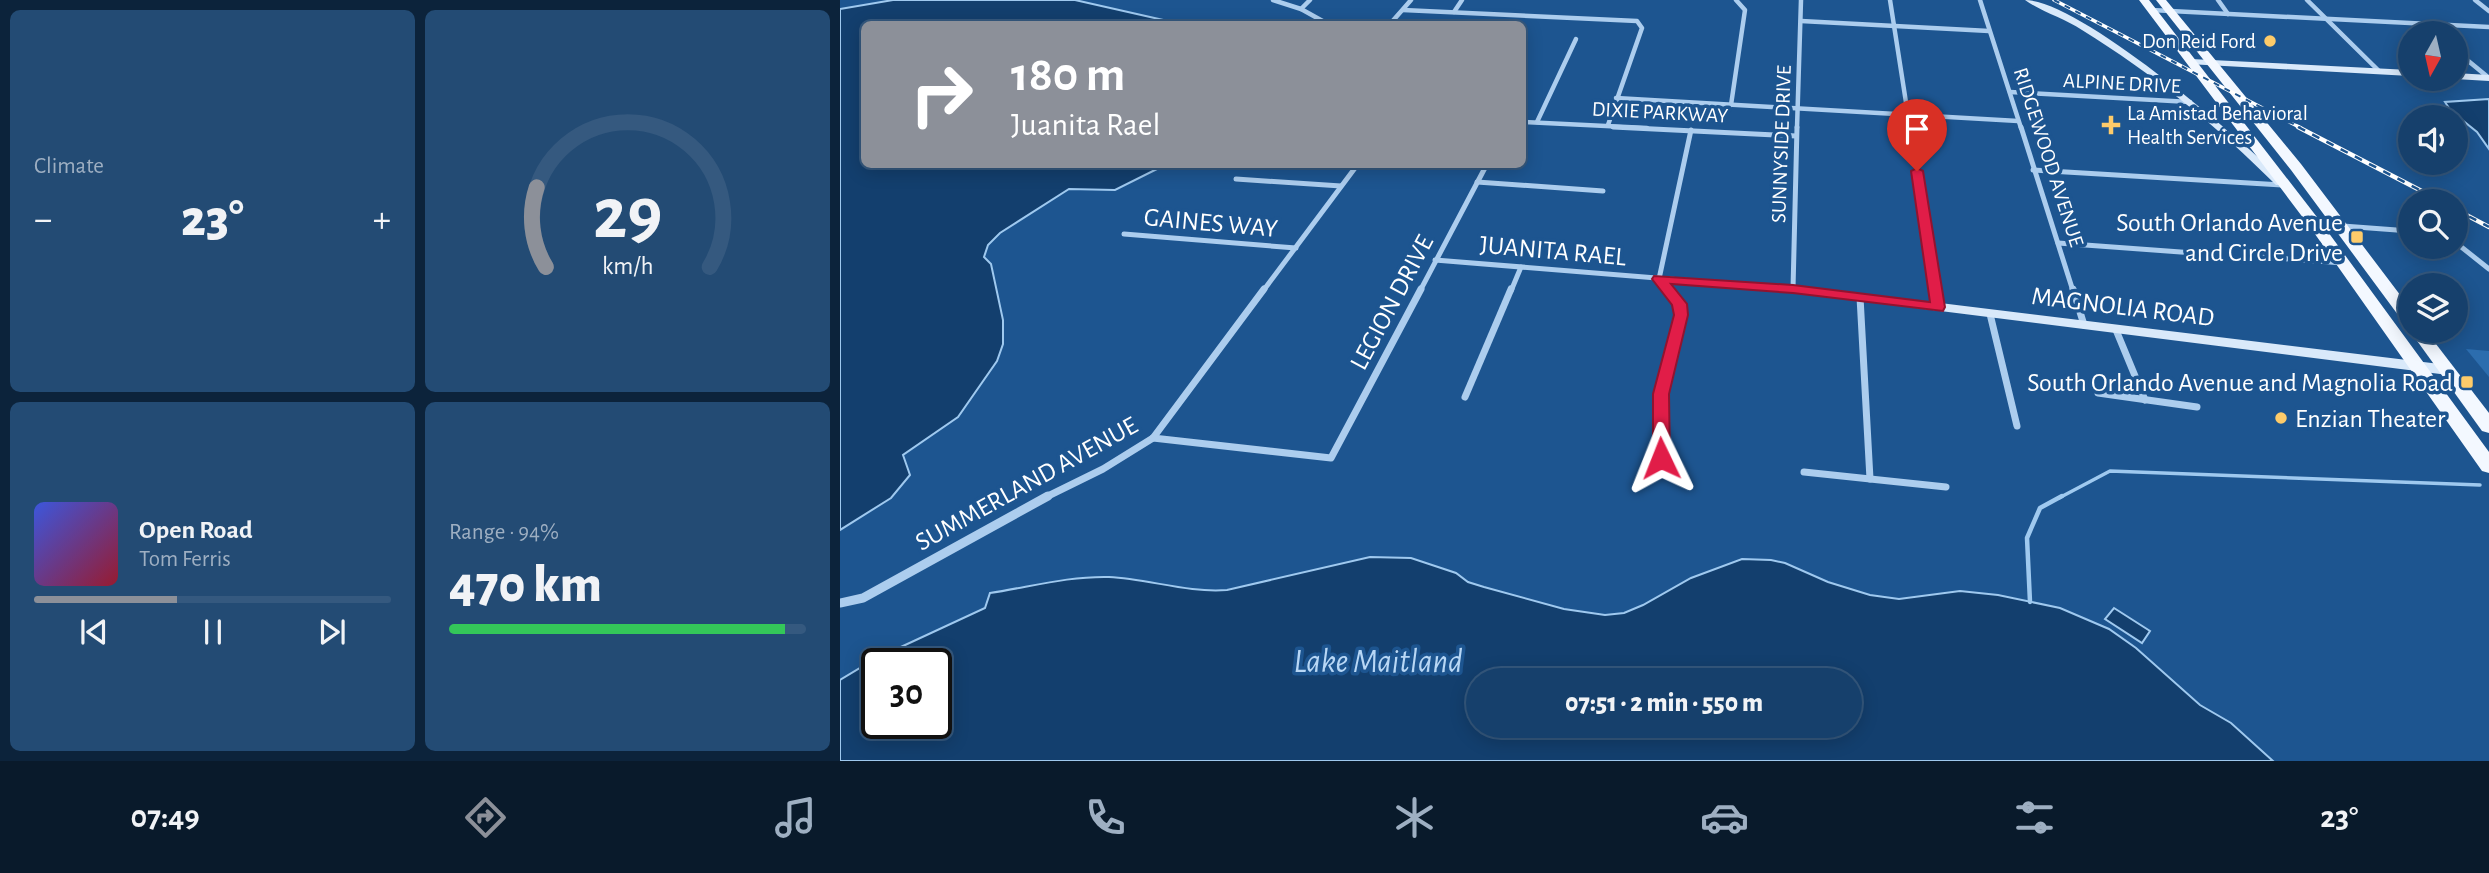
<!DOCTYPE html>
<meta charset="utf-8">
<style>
:root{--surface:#16406c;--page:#234b74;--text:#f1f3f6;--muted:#9eafc2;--line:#35597f;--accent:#8c9099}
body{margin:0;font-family:"Alegreya Sans",sans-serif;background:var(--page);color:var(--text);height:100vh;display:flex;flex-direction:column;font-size:26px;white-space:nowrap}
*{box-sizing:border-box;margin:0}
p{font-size:23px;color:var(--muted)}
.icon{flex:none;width:38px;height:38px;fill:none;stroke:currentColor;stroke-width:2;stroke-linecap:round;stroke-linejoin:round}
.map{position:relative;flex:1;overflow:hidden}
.side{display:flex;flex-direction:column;gap:10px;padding:10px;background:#0c233b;width:840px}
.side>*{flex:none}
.guide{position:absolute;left:21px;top:21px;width:665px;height:147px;border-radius:10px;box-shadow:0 4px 18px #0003,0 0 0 2px var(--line);background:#8c9099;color:#fff;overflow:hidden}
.needle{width:46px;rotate:188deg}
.tools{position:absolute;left:1558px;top:21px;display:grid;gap:14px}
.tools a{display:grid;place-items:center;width:70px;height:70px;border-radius:50%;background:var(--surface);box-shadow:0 4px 18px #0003,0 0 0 2px var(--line);font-size:35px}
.speed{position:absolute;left:21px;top:648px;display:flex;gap:14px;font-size:35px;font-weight:700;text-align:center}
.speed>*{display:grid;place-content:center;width:91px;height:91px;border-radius:50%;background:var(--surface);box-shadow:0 4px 18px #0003,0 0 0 2px var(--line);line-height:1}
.speed .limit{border:4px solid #111;border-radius:10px;background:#fff;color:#111}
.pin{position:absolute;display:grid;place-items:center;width:60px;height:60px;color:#fff;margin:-72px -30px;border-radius:50% 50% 50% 0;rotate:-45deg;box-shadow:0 0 7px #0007}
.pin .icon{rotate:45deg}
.me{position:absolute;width:77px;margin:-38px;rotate:358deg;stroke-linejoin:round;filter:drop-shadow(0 0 5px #0008)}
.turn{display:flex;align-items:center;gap:24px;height:147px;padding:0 35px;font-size:32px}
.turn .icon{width:91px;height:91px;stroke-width:2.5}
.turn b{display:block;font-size:49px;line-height:60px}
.big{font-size:52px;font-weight:800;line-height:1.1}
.side .tile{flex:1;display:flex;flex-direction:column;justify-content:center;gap:10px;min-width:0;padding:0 24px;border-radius:10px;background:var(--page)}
.side .dial{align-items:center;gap:0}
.dial svg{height:182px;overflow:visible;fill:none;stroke:var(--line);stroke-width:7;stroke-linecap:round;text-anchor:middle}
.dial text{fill:var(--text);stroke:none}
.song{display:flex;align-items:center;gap:21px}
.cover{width:84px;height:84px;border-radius:10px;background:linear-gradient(135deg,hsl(230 70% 55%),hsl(350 70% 35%))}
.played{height:7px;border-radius:4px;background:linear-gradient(90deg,var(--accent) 40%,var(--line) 40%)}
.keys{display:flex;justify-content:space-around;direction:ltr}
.heat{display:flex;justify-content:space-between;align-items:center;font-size:38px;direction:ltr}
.charge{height:10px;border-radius:5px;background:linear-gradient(90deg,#34c759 94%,var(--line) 0)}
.side .tiles{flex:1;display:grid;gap:10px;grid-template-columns:repeat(2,1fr)}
.trip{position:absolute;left:626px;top:668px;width:396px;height:70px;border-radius:35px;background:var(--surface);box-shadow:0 4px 18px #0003,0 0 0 2px var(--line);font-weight:800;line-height:70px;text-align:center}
.menu{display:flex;height:112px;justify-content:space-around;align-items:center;background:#091a2b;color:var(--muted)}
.menu .icon{width:49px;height:49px}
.menu .on{color:var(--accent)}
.menu b{font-size:32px;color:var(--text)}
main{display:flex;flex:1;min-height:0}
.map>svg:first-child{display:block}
.water{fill:#133f6e;stroke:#9fc9ef;stroke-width:2;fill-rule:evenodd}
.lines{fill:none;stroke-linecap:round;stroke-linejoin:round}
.stream-far1{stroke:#9fc9ef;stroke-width:3.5}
.stream{stroke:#9fc9ef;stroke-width:4.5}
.building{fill:#2c6dae}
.street-far3{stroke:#accdee;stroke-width:4.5}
.street-far2{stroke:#accdee;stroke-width:5}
.street-far1{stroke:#accdee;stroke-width:7}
.street{stroke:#accdee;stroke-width:9}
.secondary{fill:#d9e9fa;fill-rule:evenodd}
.primary{fill:#f3f8ff;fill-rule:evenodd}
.rail-far1-casing{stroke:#fff;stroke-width:3.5}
.rail-casing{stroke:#fff;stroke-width:4.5}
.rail-far1{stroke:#1d5590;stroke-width:2;stroke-dasharray:6;stroke-linecap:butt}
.rail{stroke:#1d5590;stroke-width:2.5;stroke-dasharray:8;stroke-linecap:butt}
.route{fill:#e11d48;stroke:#92132f;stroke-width:2}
.poi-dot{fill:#fdcb6a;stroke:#1d5590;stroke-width:2.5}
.labels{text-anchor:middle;stroke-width:7;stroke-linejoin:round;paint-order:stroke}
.far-poi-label{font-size:21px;fill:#fff;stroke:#1d5590;text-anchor:end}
.far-street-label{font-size:21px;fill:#fff;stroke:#1d5590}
.street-label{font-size:26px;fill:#fff;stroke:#1d5590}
.poi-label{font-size:26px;fill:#fff;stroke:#1d5590;text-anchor:end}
.near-water-label{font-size:33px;font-style:italic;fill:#b8d7f5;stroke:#1d5590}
</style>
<main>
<section class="side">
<div class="tiles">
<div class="tile"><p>Climate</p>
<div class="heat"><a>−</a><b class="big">23°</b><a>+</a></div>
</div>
<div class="tile dial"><svg viewBox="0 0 100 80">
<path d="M14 69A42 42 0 1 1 86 69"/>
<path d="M14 69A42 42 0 0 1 10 34" stroke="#8c9099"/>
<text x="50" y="56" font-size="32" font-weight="700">29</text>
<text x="50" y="72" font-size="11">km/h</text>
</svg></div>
<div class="tile">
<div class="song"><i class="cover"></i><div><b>Open Road</b><p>Tom Ferris</p></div></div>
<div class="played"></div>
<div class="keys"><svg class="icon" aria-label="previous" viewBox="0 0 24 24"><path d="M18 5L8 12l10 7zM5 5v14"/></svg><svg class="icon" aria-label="pause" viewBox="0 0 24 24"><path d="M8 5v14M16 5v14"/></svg><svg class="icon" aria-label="next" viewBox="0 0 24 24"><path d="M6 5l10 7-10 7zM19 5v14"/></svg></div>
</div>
<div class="tile"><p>Range · 94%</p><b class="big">470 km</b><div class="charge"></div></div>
</div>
</section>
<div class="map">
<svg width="1649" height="761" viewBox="0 0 1649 761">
<rect width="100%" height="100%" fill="#1d5590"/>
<g class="water">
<polygon points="53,0 235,0 341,24 24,24 24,164 325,165 275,190 229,189 160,233 148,245 144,257 151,264 163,320 163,344 157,361 118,417 63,455 70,475 51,498 0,530 0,9"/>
<polygon points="1649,99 1649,149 1637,132 1611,111 1605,102"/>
<path d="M530 557 571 558 616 573 628 582 644 587 724 609 765 615 784 613 803 605 851 578 902 559 931 560 945 563 988 582 1030 595 1059 599 1120 591 1158 595 1220 608 1269 629 1296 648 1360 705 1391 723 1433 761H0V680L35 659 145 608 150 593C190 587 228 576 269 577 309 579 347 593 387 590ZM37 663H96V723H37ZM639 681H1010V726H639Z"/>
<polygon points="1274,608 1310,631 1302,643 1265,619"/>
</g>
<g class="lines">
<polyline class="stream-far1" points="1219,498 1270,471 1640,485"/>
<polyline class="stream" points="1190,602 1187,538 1200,508 1222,496"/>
</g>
<polygon class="building" points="1626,349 1649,351 1649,377"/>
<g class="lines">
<g class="street-far3">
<polyline points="433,0 461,9 488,24"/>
<polyline points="1050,0 1070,128"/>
<polyline points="1140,0 1181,128"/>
<polyline points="1378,0 1388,14"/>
<polyline points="1467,0 1539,71"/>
<polyline points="1635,0 1649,11"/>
<polyline points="461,9 470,0"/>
<polyline points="563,10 797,21 802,28 768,125"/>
<polyline points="1311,10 1649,27"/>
<polyline points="614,12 622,0"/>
<polyline points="961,21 1149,31"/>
<polyline points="550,24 571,0"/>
<polyline points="1584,24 1595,33"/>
<polyline points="1615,50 1649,78"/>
<polyline points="1170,92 1350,102"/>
<polyline points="776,98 1178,121"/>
<polyline points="891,105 905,10 896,0"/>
<polyline points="682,122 807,128"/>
<polyline points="697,122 736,39"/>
<polyline points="957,128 961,0"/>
</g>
<g class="street-far2">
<polyline points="773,127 956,136"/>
<polyline points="1070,127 1075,158"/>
<polyline points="1181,127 1233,291"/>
<polyline points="1193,170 1442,185"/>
<polyline points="1077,171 1096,291"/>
<polyline points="396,179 501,186"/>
<polyline points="637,182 763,191"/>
<polyline points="1476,224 1570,231"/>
<polyline points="284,234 456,248"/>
<polyline points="1615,242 1649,269"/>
<polyline points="1218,243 1368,254"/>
<polyline points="1422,257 1503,263"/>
<polyline points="595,260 953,289 957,127"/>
<polyline points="423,291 518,164"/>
<polyline points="580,291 647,164"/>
<polyline points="671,291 681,267"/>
<polyline points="829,291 819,279 851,130"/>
</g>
<g class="street-far1">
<polyline points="1095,289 1098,307"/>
<polyline points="1233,289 1244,325"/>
<polyline points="1020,297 1030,479"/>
<polyline points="1150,314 1177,426"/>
<polyline points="1276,330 1305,400"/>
<polyline points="1258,393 1357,407"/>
<polyline points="625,397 671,289"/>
<polyline points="313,438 491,458 581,289"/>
<polyline points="821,458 821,394 841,315 840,304 828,289"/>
<polyline points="964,472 1106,487"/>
<polyline points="204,498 263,469 313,438 424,289"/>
</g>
<polyline class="street" points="0,603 23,598 208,496"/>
<g class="secondary">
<path d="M1185 0C1240 0 1401 139 1444 181V185H1436C1378 127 1312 73 1242 30 1224 18 1202 12 1185 0Z"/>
<polygon points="1351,59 1570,70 1570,76 1348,64 1347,62"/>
<polygon points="1615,73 1649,75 1649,81 1615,79"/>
<polygon points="953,285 1608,365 1615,370 1608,375 949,292 947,289 949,286"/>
</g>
<g class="primary">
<polygon points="1299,0 1309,0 1480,221 1649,452 1649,473 1642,471 1470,227"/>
<polygon points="1316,0 1326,0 1461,164 1570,308 1570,324 1564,323 1451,170"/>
<polygon points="1570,331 1586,331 1649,413 1649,433 1642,431"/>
</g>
<defs>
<polyline id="rail-far1" points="1214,0 1461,128"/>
<g id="rail">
<polyline points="1458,127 1601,201"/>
<polyline points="1615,209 1649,227"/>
</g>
</defs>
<use href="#rail-far1" class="rail-far1-casing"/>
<use href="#rail" class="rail-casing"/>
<use href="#rail-far1" class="rail-far1"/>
<use href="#rail" class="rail"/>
</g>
<polygon class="route" points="1077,168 1083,171 1105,307 1103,311 953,293 831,284 847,304 848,315 829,394 830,458 827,463 815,463 813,458 813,394 834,315 832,305 812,279 814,276 953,285 1090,302 1071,171"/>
<g class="poi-dot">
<circle cx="1430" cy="41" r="7"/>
<path d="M1267.5 114.5h7v7h7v7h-7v7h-7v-7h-7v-7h7z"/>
<rect x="1510" y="230" width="14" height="14" rx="3.5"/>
<rect x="1620" y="375" width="14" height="14" rx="3.5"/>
<circle cx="1441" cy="418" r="7"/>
</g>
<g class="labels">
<g class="far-poi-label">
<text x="1416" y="48">Don Reid Ford</text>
<text x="1287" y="120" text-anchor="start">La Amistad Behavioral<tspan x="1287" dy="24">Health Services</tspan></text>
</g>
<g class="far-street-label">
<text transform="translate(1282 83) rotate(3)" y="7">ALPINE DRIVE</text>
<text transform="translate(820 112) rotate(3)" y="7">DIXIE PARKWAY</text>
<text transform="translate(941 144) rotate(-88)" y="7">SUNNYSIDE DRIVE</text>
<text transform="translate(1209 157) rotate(72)" y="7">RIDGEWOOD AVENUE</text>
</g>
<g class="street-label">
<text transform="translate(371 222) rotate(5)" y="9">GAINES WAY</text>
<text transform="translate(713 250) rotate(5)" y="9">JUANITA RAEL</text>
<text transform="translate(551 302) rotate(-62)" y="9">LEGION DRIVE</text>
<text transform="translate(1283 306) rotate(7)" y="9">MAGNOLIA ROAD</text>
<text transform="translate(186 483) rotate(-29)" y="9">SUMMERLAND AVENUE</text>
</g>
<g class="poi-label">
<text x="1503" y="231">South Orlando Avenue<tspan x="1503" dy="30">and Circle Drive</tspan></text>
<text x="1613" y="391">South Orlando Avenue and Magnolia Road</text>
<text x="1455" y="427" text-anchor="start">Enzian Theater</text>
</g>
<g class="near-water-label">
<text x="538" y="672">Lake Maitland</text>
</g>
</g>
</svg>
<div class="tools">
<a><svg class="needle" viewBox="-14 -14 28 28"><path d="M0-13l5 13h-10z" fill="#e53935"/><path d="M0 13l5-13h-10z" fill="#9eafc2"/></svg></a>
<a><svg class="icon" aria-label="sound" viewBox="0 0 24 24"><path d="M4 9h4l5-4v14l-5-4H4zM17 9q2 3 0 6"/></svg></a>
<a><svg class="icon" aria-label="search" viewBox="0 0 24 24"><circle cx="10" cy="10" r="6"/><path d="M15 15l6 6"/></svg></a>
<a><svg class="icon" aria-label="layers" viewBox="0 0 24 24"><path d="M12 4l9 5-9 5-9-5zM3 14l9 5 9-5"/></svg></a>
</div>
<div class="speed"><div class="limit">30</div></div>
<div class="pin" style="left:1077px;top:171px;background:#d93025"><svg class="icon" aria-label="arrive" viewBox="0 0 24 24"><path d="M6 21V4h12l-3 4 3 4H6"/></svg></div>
<svg class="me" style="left:821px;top:458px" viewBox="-20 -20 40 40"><path d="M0-17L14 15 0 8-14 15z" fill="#e11d48" stroke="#fff" stroke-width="4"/></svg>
<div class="trip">07:51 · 2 min · 550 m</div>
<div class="guide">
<div class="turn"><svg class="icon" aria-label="right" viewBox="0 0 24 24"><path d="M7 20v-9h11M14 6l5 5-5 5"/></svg><div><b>180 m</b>Juanita Rael</div></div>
</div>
</div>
</main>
<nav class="menu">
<b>07:49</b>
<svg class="icon on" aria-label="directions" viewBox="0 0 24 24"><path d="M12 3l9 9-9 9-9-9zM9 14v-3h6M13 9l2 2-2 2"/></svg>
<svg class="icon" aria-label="music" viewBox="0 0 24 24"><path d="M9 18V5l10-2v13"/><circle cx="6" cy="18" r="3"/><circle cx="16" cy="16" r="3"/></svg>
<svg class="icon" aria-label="phone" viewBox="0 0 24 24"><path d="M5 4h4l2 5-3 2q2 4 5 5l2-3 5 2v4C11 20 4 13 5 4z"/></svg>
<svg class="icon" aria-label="climate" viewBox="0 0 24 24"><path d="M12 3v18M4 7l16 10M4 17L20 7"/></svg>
<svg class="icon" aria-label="car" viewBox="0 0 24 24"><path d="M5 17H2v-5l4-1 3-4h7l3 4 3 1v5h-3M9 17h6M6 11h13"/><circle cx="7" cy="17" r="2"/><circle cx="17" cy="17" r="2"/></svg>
<svg class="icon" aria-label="filters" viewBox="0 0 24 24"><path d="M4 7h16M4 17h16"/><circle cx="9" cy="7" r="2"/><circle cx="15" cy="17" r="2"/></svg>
<b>23°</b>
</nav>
